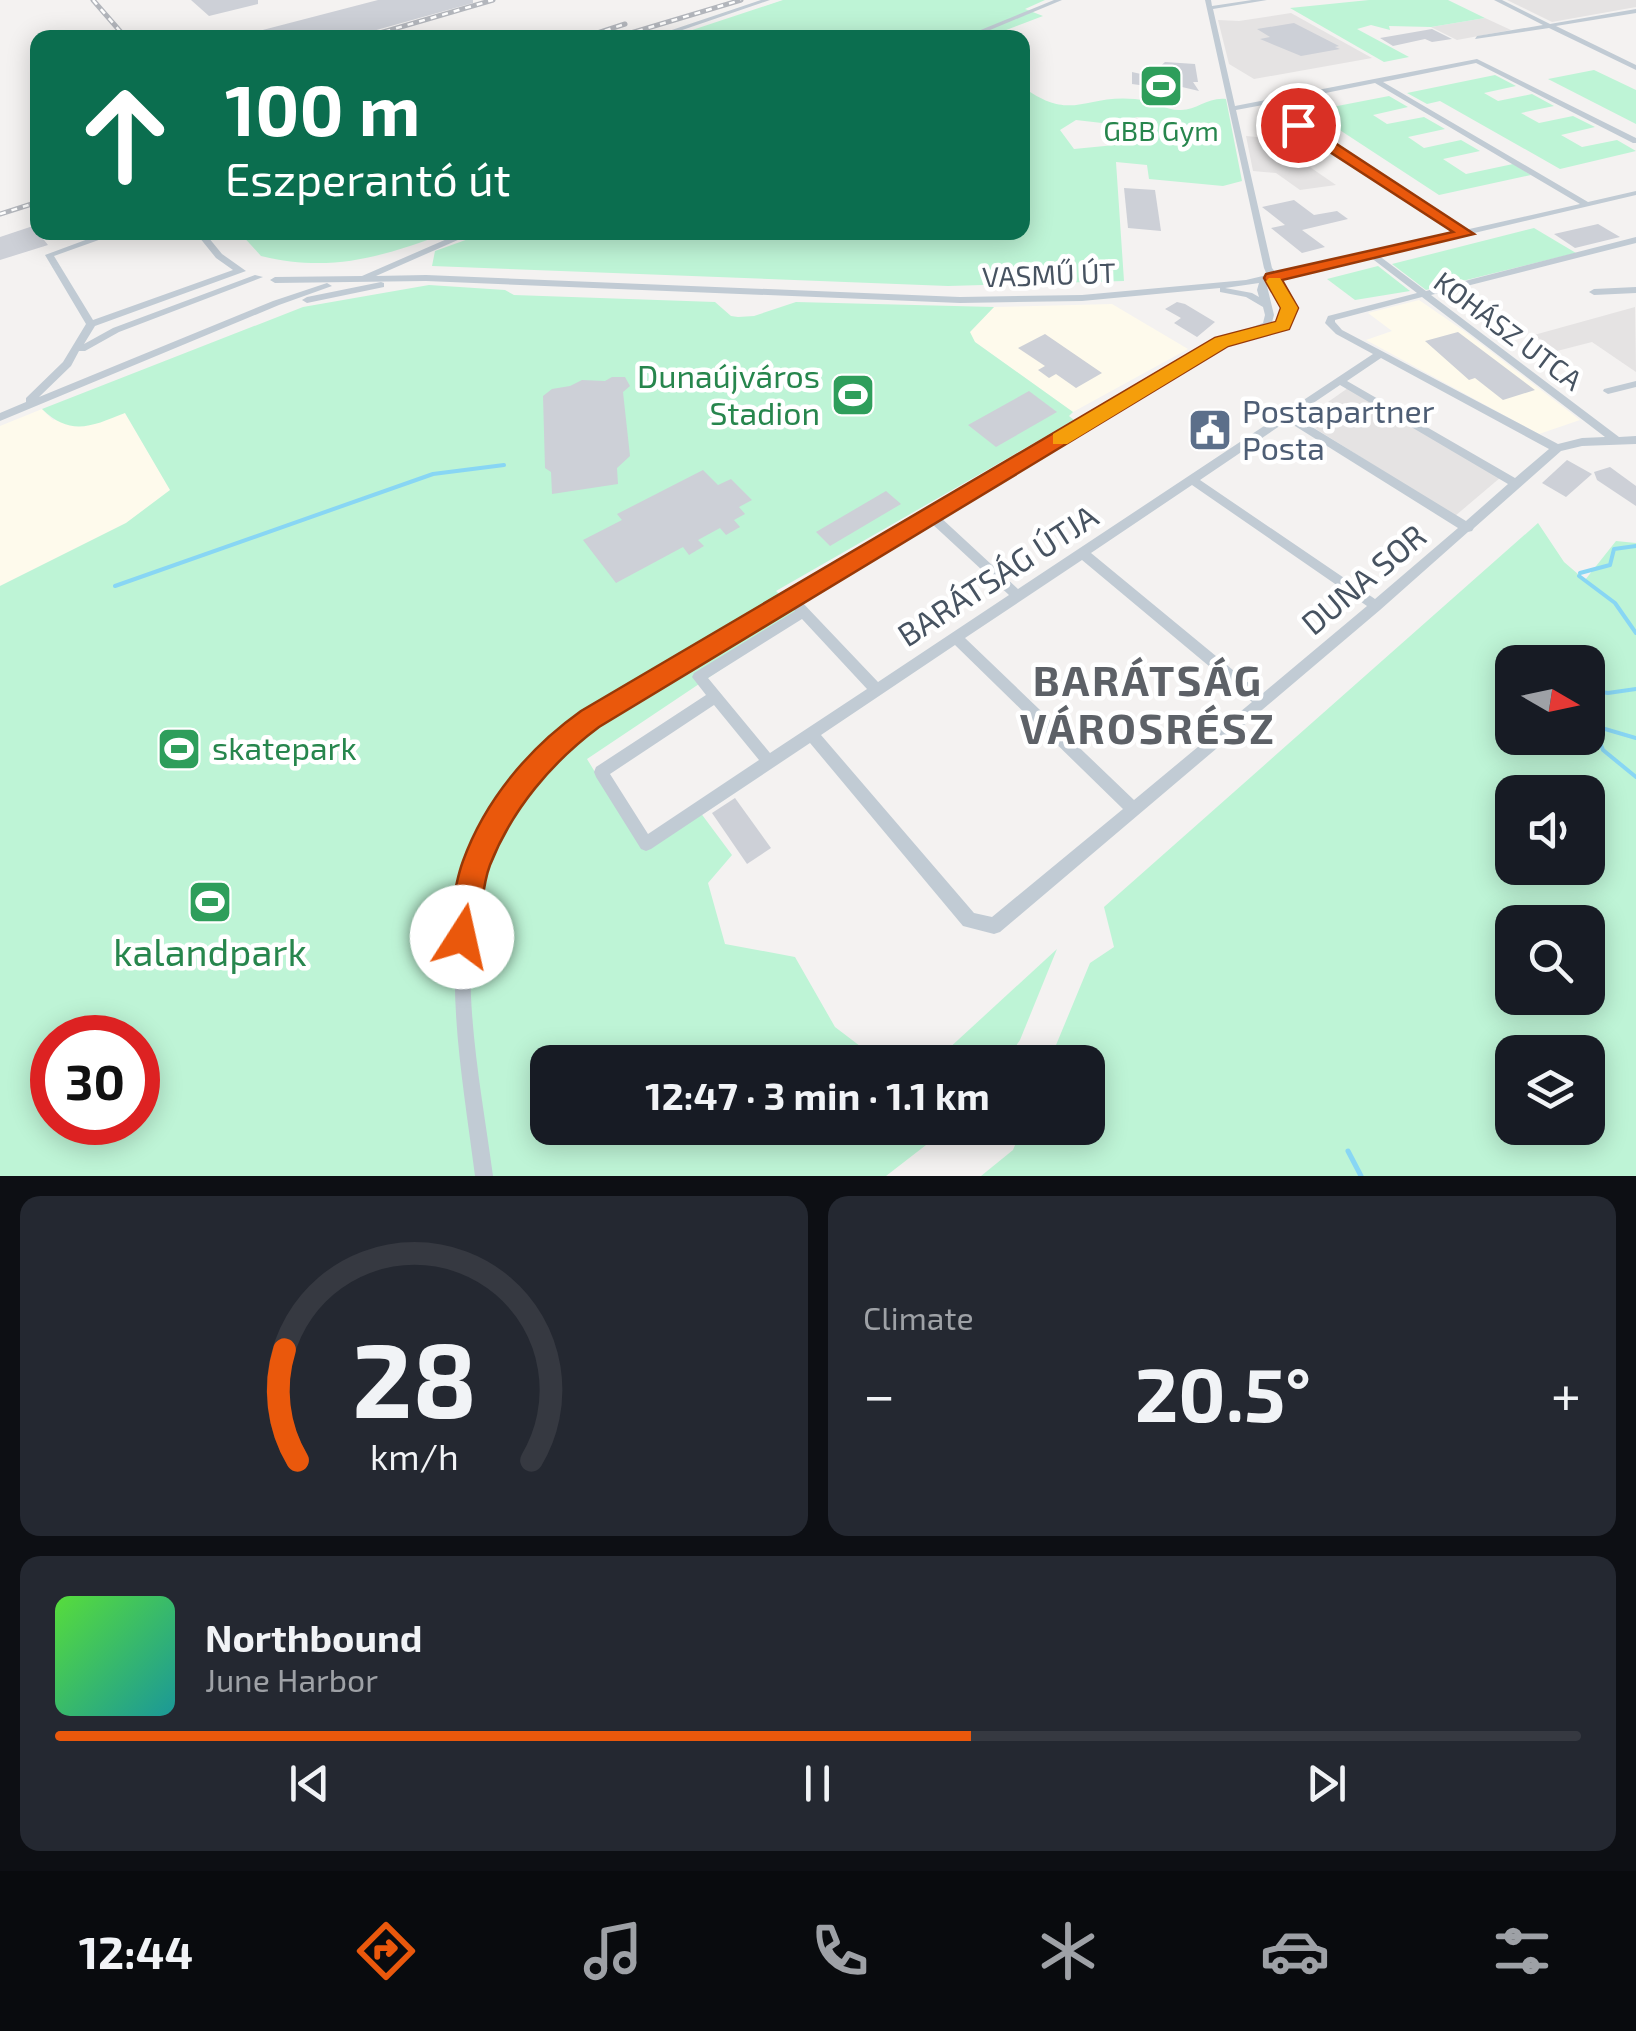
<!DOCTYPE html>
<meta charset="utf-8">
<style>
:root{--surface:#171b24;--page:#242831;--text:#f1f3f6;--muted:#9ea1a6;--line:#363941;--accent:#ea580c}
body{margin:0;font-family:"Exo 2",sans-serif;background:var(--page);color:var(--text);height:100vh;display:flex;flex-direction:column;font-size:38px;white-space:nowrap}
*{box-sizing:border-box;margin:0}
p{font-size:32px;color:var(--muted)}
.icon{flex:none;width:55px;height:55px;fill:none;stroke:currentColor;stroke-width:2;stroke-linecap:round;stroke-linejoin:round}
.map{position:relative;height:1176px;overflow:hidden}
.side{display:flex;flex-direction:column;gap:20px;padding:20px;background:#0d0f14;flex:1}
.side>*{flex:none}
.hud{position:absolute;left:30px;top:30px;width:1000px;height:210px;border-radius:20px;box-shadow:0 5px 25px #0003;background:#0b6e4f;color:#fff;overflow:hidden}
.needle{width:65px;rotate:99deg}
.controls{position:absolute;left:1495px;top:645px;display:grid;gap:20px}
.controls a{display:grid;place-items:center;width:110px;height:110px;border-radius:20px;background:var(--surface);box-shadow:0 5px 25px #0003;font-size:50px}
.speed{position:absolute;left:30px;top:1015px;display:flex;gap:20px;font-size:50px;font-weight:700;text-align:center}
.speed>*{display:grid;place-content:center;width:130px;height:130px;border-radius:50%;background:var(--surface);box-shadow:0 5px 25px #0003;line-height:1}
.speed .limit{border:15px solid #d22;background:#fff;color:#111}
.pin{position:absolute;display:grid;place-items:center;width:85px;height:85px;color:#fff;margin:-42px;border:5px solid #fff;border-radius:50%;box-shadow:0 2px 10px #0007}
.me{position:absolute;width:110px;margin:-55px;rotate:10deg;stroke-linejoin:round;filter:drop-shadow(0 0 8px #0008)}
.turn{display:flex;align-items:center;gap:35px;height:210px;padding:0 30px;font-size:45px}
.turn .icon{width:130px;height:130px;stroke-width:2.5}
.turn b{display:block;font-size:70px;line-height:85px}
.big{font-size:75px;font-weight:700;line-height:1.1}
.side .tile{flex:1;display:flex;flex-direction:column;justify-content:center;gap:15px;min-width:0;padding:0 35px;border-radius:20px;background:var(--page)}
.side .dial{align-items:center;gap:0}
.dial svg{height:260px;overflow:visible;fill:none;stroke:var(--line);stroke-width:7;stroke-linecap:round;text-anchor:middle}
.dial text{fill:var(--text);stroke:none}
.song{display:flex;align-items:center;gap:30px}
.cover{width:120px;height:120px;border-radius:15px;background:linear-gradient(135deg,hsl(110 70% 55%),hsl(180 70% 35%))}
.played{height:10px;border-radius:5px;background:linear-gradient(90deg,var(--accent) 60%,var(--line) 60%)}
.keys{display:flex;justify-content:space-around;direction:ltr}
.heat{display:flex;justify-content:space-between;align-items:center;font-size:55px;direction:ltr}
.side .tiles{flex:1;display:grid;gap:20px;grid-template-columns:1fr 1fr}
.tile:last-child{grid-column:span 2}
.trip{position:absolute;left:530px;top:1045px;width:575px;height:100px;border-radius:20px;background:var(--surface);box-shadow:0 5px 25px #0003;font-weight:700;line-height:100px;text-align:center}
.tabs{display:flex;height:160px;justify-content:space-around;align-items:center;background:#090b0e;color:var(--muted)}
.tabs .icon{width:70px;height:70px}
.tabs .selected{color:var(--accent)}
.tabs b{font-size:45px;color:var(--text)}
.map>svg:first-child{display:block}
.commercial{fill:#fefaec}
.education{fill:#e5e3e3}
.green{fill:#bef4d6;fill-rule:evenodd}
.lines{fill:none;stroke-linecap:round;stroke-linejoin:round}
.stream-far1{stroke:#88d6f4;stroke-width:4}
.stream{stroke:#88d6f4;stroke-width:5}
.building{fill:#cdd0d7}
.minor{fill:#c1cbd4;fill-rule:evenodd}
.rail-casing{stroke:#b3b6bc;stroke-width:5}
.rail{stroke:#fff;stroke-width:2.5;stroke-dasharray:6;stroke-linecap:butt}
.route{fill:#ea580c;stroke:#983908;stroke-width:2.5}
.slow{fill:#f59e0b}
.labels{text-anchor:middle;stroke-width:9;stroke-linejoin:round;paint-order:stroke}
.far-leisure-label{font-size:28px;fill:#27864d;stroke:#fff}
.far-street-label{font-size:28px;fill:#475361;stroke:#fff}
.leisure-label{font-size:32px;fill:#27864d;stroke:#fff;text-anchor:end}
.service-label{font-size:32px;fill:#4e5e75;stroke:#fff;text-anchor:start}
.street-label{font-size:32px;fill:#475361;stroke:#fff}
.near-leisure-label{font-size:38px;fill:#27864d;stroke:#fff}
.district-label{font-size:42px;font-weight:bold;letter-spacing:2.5px;fill:#5d6167;stroke:#fff}
</style>
<div class="map">
<svg width="1636" height="1176" viewBox="0 0 1636 1176">
<rect width="100%" height="100%" fill="#f4f2f1"/>
<g class="commercial">
<polygon points="1419,300 1464,331 1580,420 1539,434 1366,340 1392,331 1368,313"/>
<polygon points="1112,304 1188,349 1073,412 975,342 969,333 994,307"/>
<polygon points="42,409 53,420 125,413 171,491 126,523 0,586 0,426"/>
</g>
<g class="education">
<polygon points="1507,0 1636,0 1636,7 1552,22"/>
<polygon points="1291,13 1372,58 1254,79 1229,64 1218,20 1239,21"/>
<polygon points="1485,18 1511,30 1457,40 1431,27"/>
<polygon points="1246,136 1268,138 1336,185 1300,190 1276,173 1253,171"/>
<polygon points="1635,307 1636,372 1592,342 1557,351 1534,335"/>
<polygon points="1348,388 1501,477 1455,516 1308,424 1334,406 1328,402"/>
</g>
<g class="green">
<polygon points="783,0 1045,0 1025,9 1043,16 988,37 668,38"/>
<polygon points="1369,0 1448,0 1485,18 1431,27 1389,26 1390,30 1371,25 1357,29 1409,57 1384,62 1290,8"/>
<polygon points="1594,70 1636,90 1636,124 1548,79"/>
<polygon points="1495,75 1516,86 1484,93 1498,101 1532,94 1554,106 1521,113 1539,123 1573,116 1595,127 1561,135 1582,147 1617,140 1636,151 1560,169 1440,101 1427,104 1407,93"/>
<path d="M1023 87C1072 123 1084 94 1135 99 1150 100 1168 111 1181 110 1197 110 1208 97 1226 99L1242 181 1223 186 1149 179 1147 165 1116 162 1124 281 948 286 432 266 435 251 485 233 1022 232ZM1138 117 1156 124 1157 133 1131 137 1115 145 1074 149 1060 130 1076 120 1102 123Z"/>
<polygon points="1389,96 1408,107 1373,115 1387,124 1424,117 1445,129 1408,137 1424,148 1461,140 1480,151 1443,159 1466,174 1513,164 1531,175 1439,195 1329,123 1314,126 1296,114"/>
<polygon points="1534,228 1576,253 1426,290 1392,264"/>
<path d="M240 233H447C381 257 332 273 261 256Z"/>
<polygon points="1378,266 1410,291 1355,300 1327,279"/>
<path d="M429 285 505 290 514 295 715 302 731 316 738 317 754 316 796 302 994 307 970 332 975 342 1073 412 1069 416 1074 420 776 591 802 615 587 759 642 849 700 812 732 855 708 883 725 944 795 957 835 1027 881 1062H548V1128H948L886 1176H0V586L126 523 170 490 125 413C92 426 71 437 42 409L303 307ZM52 1038H138V1122H52Z"/>
<path d="M1538 523 1564 562 1585 580 1616 541 1636 543V1176H981L1013 1150 1022 1128H1088V1062H1049L1090 963 1114 947 1104 907ZM1588 662V738H1512V662ZM1512 792H1588V868H1512ZM1588 922V998H1512V922ZM1512 1052H1588V1128H1512Z"/>
<polygon points="1057,949 1020,1040 1005,1062 934,1062"/>
</g>
<g class="lines">
<g class="stream-far1">
<polyline points="1580,573 1610,565 1614,549 1636,546"/>
<polyline points="1579,576 1615,603 1636,633"/>
<polyline points="115,586 433,474 504,465"/>
<polyline points="1588,690 1608,693 1636,689"/>
<polyline points="1588,724 1636,738"/>
<polyline points="1593,725 1603,750 1636,777"/>
</g>
<polyline class="stream" points="1348,1151 1361,1176"/>
</g>
<g class="building">
<polygon points="191,0 258,0 258,4 209,16"/>
<polygon points="378,0 473,0 473,3 348,38 247,38 247,34"/>
<polygon points="1294,23 1339,46 1335,47 1340,49 1301,56 1260,39 1270,37 1257,29"/>
<polygon points="1432,29 1452,39 1432,42 1425,39 1393,46 1380,38"/>
<polygon points="1165,62 1195,64 1198,82 1193,82 1199,91 1165,83 1161,88 1132,84 1132,72 1150,76"/>
<polygon points="1127,120 1144,122 1155,130 1141,135 1118,130 1117,124"/>
<polygon points="1124,188 1155,190 1161,231 1128,228"/>
<polygon points="1294,200 1314,215 1337,211 1348,219 1302,230 1325,247 1302,253 1271,228 1285,225 1262,207"/>
<polygon points="1598,224 1620,237 1575,248 1554,234"/>
<polygon points="33,226 48,245 0,260 0,237"/>
<polygon points="1177,302 1185,304 1215,322 1197,337 1174,323 1181,318 1165,309"/>
<polygon points="1458,332 1535,390 1503,400 1475,378 1469,380 1425,341"/>
<polygon points="1045,334 1102,373 1076,388 1056,374 1049,378 1038,370 1045,366 1018,348"/>
<polygon points="612,377 625,377 630,386 623,392 630,456 617,468 618,484 552,494 551,472 545,468 543,396 552,389 570,386 582,380 605,381"/>
<polygon points="1029,391 1057,412 996,447 968,425"/>
<polygon points="1567,460 1592,474 1566,497 1542,483"/>
<polygon points="1610,467 1636,486 1636,506 1597,480 1594,472"/>
<polygon points="703,470 718,485 731,479 752,500 739,507 745,514 734,520 740,527 726,535 720,528 698,540 704,546 689,555 683,547 616,583 583,540 622,520 617,514"/>
<polygon points="886,491 901,504 830,546 816,532"/>
<polygon points="735,798 771,848 747,864 712,813"/>
</g>
<g class="lines">
<g class="minor">
<polygon points="761,0 770,0 659,38 648,38"/>
<polygon points="1054,0 1062,0 971,38 961,38"/>
<path d="M1205 0H1211L1212 6 1252 0H1267L1213 9 1235 106 1477 59 1636 138V143H1633L1476 63 1383 82 1588 202 1636 191V195L1470 234 1466 237 1463 236 1378 255 1426 291 1636 237V243L1431 295 1619 437 1636 436V444L1582 446 1561 451 1474 528 1472 531 1468 532 1380 610 1000 932 994 934 963 926 810 743 651 849 646 851 641 849 596 777 594 772 596 767 706 695 692 677 694 673 795 611 790 606C747 632 703 658 660 684 638 697 615 709 595 724 547 759 498 815 482 874 456 971 480 1078 493 1176H475C455 1018 418 862 553 743 564 733 575 721 588 713 609 699 631 687 653 674 697 649 740 623 784 597L786 593 791 592 1218 340 1263 323 1265 315 1263 307 1246 297 1220 292V288L1082 301 960 303 426 281 275 283 270 280 275 277 362 276 463 232H476L376 276 426 275 960 297 1082 295 1246 280 1267 275 1264 268ZM1375 83 1580 204 1465 230 1271 104ZM1263 105 1457 232 1276 273 1272 268 1236 110ZM1370 257 1417 293 1328 316 1325 323 1336 334 1373 354 1018 589 939 516 1224 344 1257 332 1262 335 1286 327 1295 308 1278 278ZM1259 283 1257 290 1259 297 1252 293 1225 288ZM1271 283 1285 308 1279 323 1271 326 1274 315 1267 286ZM1422 297 1605 437 1582 438 1558 444 1342 330 1335 322V320ZM1381 358 1549 449 1515 478 1347 381ZM1340 385 1508 484 1466 521 1294 416ZM1287 421 1458 528 1375 599 1200 480ZM1192 485 1367 606 1262 694 1091 553ZM930 522 1009 595 878 682 800 600ZM1082 560 1252 702 1134 800 965 638ZM802 619 867 689 770 753 708 678ZM955 645 1123 809 992 917 974 913 821 735ZM714 705 759 760 648 834 610 774Z"/>
<polygon points="1494,0 1502,0 1550,24 1636,9 1636,13 1556,26 1636,65 1636,70 1549,28 1475,39 1477,36 1543,25"/>
<polygon points="107,232 121,232 54,256 93,320 233,270 216,258 195,232 204,232 222,254 246,271 95,326 84,344 113,328 255,275 263,277 119,332 85,351 79,351 71,366 39,397 273,301 327,283 332,286 279,305 0,421 0,413 26,402 26,398 63,362 86,324 45,255"/>
<polygon points="381,282 384,283 384,287 307,303 302,300 307,297"/>
<polygon points="1636,287 1636,293 1594,295 1589,292 1594,289"/>
<polygon points="1636,381 1636,387 1608,394 1603,391 1604,389"/>
</g>
<defs>
<g id="rail">
<polyline points="93,0 126,38"/>
<polyline points="373,35 493,0"/>
<polyline points="582,38 625,24"/>
<polyline points="614,38 741,0"/>
<polyline points="0,214 38,202"/>
</g>
</defs>
<use href="#rail" class="rail-casing"/>
<use href="#rail" class="rail"/>
</g>
<path class="route" d="M1293 122H1303L1474 234 1282 280 1298 308 1289 329 1228 346 599 727C552 762 512 809 490 865 480 891 483 921 472 947L462 952 451 947 447 937C452 912 454 885 463 861 485 800 529 748 581 711L1215 338 1276 322 1281 308 1264 278 1266 274 1453 232 1293 128Z"/>
<polygon class="slow" points="1269,278 1280,278 1298,308 1289,329 1228,346 1067,444 1053,444 1053,434 1215,338 1276,322 1281,308 1266,281"/>
<defs>
<symbol id="stadium-square" viewBox="-11 -11 22 22"><rect x="-9" y="-9" width="18" height="18" rx="4" fill="#2e9e5b" stroke="#fff"/><path d="M0-5a6.5 5 0 1 0 0 10a6.5 5 0 1 0 0-10ZM-3.5-1.8h7v3.6h-7Z" fill="#fff"/></symbol>
<symbol id="civic-square" viewBox="-11 -11 22 22"><rect x="-9" y="-9" width="18" height="18" rx="4" fill="#5c6f8a" stroke="#fff"/><path d="M-.6-6.5H3V-4.5H.6V-3L4-1V1h2V6H-6V1h2V-1L-.6-3ZM-1.2 2.5V6h2.4V2.5Z" fill="#fff"/></symbol>
</defs>
<g fill-rule="evenodd">
<use href="#stadium-square" x="1136" y="61" width="50" height="50"/>
<use href="#stadium-square" x="828" y="370" width="50" height="50"/>
<use href="#civic-square" x="1185" y="405" width="50" height="50"/>
<use href="#stadium-square" x="154" y="724" width="50" height="50"/>
<use href="#stadium-square" x="185" y="877" width="50" height="50"/>
</g>
<g class="labels">
<g class="far-leisure-label">
<text x="1161" y="141">GBB Gym</text>
</g>
<g class="far-street-label">
<text transform="translate(1049 275) rotate(-2)" y="10">VASMŰ ÚT</text>
<text transform="translate(1508 331) rotate(37)" y="10">KOHÁSZ UTCA</text>
</g>
<g class="leisure-label">
<text x="820" y="388">Dunaújváros<tspan x="820" dy="37">Stadion</tspan></text>
<text x="212" y="760" text-anchor="start">skatepark</text>
</g>
<g class="service-label">
<text x="1242" y="423">Postapartner<tspan x="1242" dy="37">Posta</tspan></text>
</g>
<g class="street-label">
<text transform="translate(998 576) rotate(-33)" y="11">BARÁTSÁG ÚTJA</text>
<text transform="translate(1364 580) rotate(-40)" y="11">DUNA SOR</text>
</g>
<g class="near-leisure-label">
<text x="210" y="966">kalandpark</text>
</g>
<g class="district-label">
<text x="1148" y="696">BARÁTSÁG<tspan x="1148" dy="48">VÁROSRÉSZ</tspan></text>
</g>
</g>
</svg>
<div class="controls">
<a><svg class="needle" viewBox="-14 -14 28 28"><path d="M0-13l5 13h-10z" fill="#e53935"/><path d="M0 13l5-13h-10z" fill="#9ea1a6"/></svg></a>
<a><svg class="icon" aria-label="sound" viewBox="0 0 24 24"><path d="M4 9h4l5-4v14l-5-4H4zM17 9q2 3 0 6"/></svg></a>
<a><svg class="icon" aria-label="search" viewBox="0 0 24 24"><circle cx="10" cy="10" r="6"/><path d="M15 15l6 6"/></svg></a>
<a><svg class="icon" aria-label="layers" viewBox="0 0 24 24"><path d="M12 4l9 5-9 5-9-5zM3 14l9 5 9-5"/></svg></a>
</div>
<div class="speed"><div class="limit">30</div></div>
<div class="pin" style="left:1298px;top:125px;background:#d93025"><svg class="icon" aria-label="arrive" viewBox="0 0 24 24"><path d="M6 21V4h12l-3 4 3 4H6"/></svg></div>
<svg class="me" style="left:462px;top:937px" viewBox="-20 -20 40 40"><circle r="19" fill="#fff"/><path d="M0-13L10 11 0 6-10 11z" fill="#ea580c"/></svg>
<div class="trip">12:47 · 3 min · 1.1 km</div>
<div class="hud">
<div class="turn"><svg class="icon" aria-label="ahead" viewBox="0 0 24 24"><path d="M12 20V5M6 11l6-6 6 6"/></svg><div><b>100 m</b>Eszperantó út</div></div>
</div>
</div>
<section class="side">
<div class="tiles">
<div class="tile dial"><svg viewBox="0 0 100 80">
<path d="M14 69A42 42 0 1 1 86 69"/>
<path d="M14 69A42 42 0 0 1 10 35" stroke="#ea580c"/>
<text x="50" y="56" font-size="32" font-weight="700">28</text>
<text x="50" y="72" font-size="11">km/h</text>
</svg></div>
<div class="tile"><p>Climate</p>
<div class="heat"><a>−</a><b class="big">20.5°</b><a>+</a></div>
</div>
<div class="tile">
<div class="song"><i class="cover"></i><div><b>Northbound</b><p>June Harbor</p></div></div>
<div class="played"></div>
<div class="keys"><svg class="icon" aria-label="previous" viewBox="0 0 24 24"><path d="M18 5L8 12l10 7zM5 5v14"/></svg><svg class="icon" aria-label="pause" viewBox="0 0 24 24"><path d="M8 5v14M16 5v14"/></svg><svg class="icon" aria-label="next" viewBox="0 0 24 24"><path d="M6 5l10 7-10 7zM19 5v14"/></svg></div>
</div>
</div>
</section>
<nav class="tabs">
<b>12:44</b>
<svg class="icon selected" aria-label="directions" viewBox="0 0 24 24"><path d="M12 3l9 9-9 9-9-9zM9 14v-3h6M13 9l2 2-2 2"/></svg>
<svg class="icon" aria-label="music" viewBox="0 0 24 24"><path d="M9 18V5l10-2v13"/><circle cx="6" cy="18" r="3"/><circle cx="16" cy="16" r="3"/></svg>
<svg class="icon" aria-label="phone" viewBox="0 0 24 24"><path d="M5 4h4l2 5-3 2q2 4 5 5l2-3 5 2v4C11 20 4 13 5 4z"/></svg>
<svg class="icon" aria-label="climate" viewBox="0 0 24 24"><path d="M12 3v18M4 7l16 10M4 17L20 7"/></svg>
<svg class="icon" aria-label="car" viewBox="0 0 24 24"><path d="M5 17H2v-5l4-1 3-4h7l3 4 3 1v5h-3M9 17h6M6 11h13"/><circle cx="7" cy="17" r="2"/><circle cx="17" cy="17" r="2"/></svg>
<svg class="icon" aria-label="filters" viewBox="0 0 24 24"><path d="M4 7h16M4 17h16"/><circle cx="9" cy="7" r="2"/><circle cx="15" cy="17" r="2"/></svg>
</nav>
